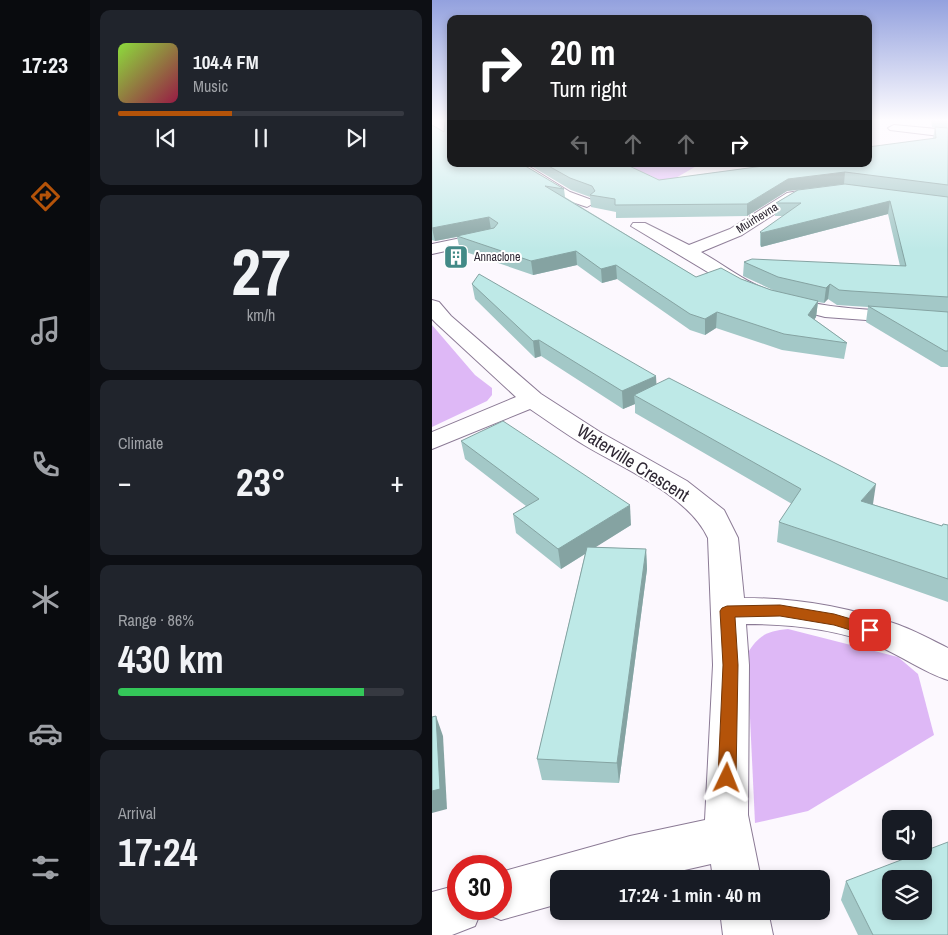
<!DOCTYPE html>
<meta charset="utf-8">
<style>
:root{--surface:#171b24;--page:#20242c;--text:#f1f3f6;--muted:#9ea1a6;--line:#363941;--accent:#b45309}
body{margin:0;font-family:"Archivo Narrow",sans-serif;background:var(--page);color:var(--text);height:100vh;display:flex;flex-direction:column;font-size:19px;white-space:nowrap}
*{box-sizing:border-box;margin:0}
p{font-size:16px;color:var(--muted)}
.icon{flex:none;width:28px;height:28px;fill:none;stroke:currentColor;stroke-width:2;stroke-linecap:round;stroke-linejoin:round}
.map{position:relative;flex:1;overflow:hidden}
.details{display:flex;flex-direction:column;gap:10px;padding:10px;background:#0d0f14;width:342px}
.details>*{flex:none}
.hud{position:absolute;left:15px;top:15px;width:425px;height:152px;border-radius:10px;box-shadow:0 2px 8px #0003;background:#202124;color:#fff;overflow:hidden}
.fabs{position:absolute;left:450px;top:810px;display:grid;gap:10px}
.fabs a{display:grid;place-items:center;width:50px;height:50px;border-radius:10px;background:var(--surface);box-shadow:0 2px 8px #0003;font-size:25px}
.speed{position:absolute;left:15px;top:855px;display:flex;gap:10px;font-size:25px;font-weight:700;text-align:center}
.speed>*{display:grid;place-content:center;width:65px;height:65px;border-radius:50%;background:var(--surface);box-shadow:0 2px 8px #0003;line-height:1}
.speed .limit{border:8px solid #d22;background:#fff;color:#111}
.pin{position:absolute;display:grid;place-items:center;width:42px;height:42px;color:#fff;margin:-21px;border-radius:10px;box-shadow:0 2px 8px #0006}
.me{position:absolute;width:55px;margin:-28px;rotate:2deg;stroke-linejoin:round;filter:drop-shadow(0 0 4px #0008)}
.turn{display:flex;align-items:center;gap:18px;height:105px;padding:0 20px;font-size:22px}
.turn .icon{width:65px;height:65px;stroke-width:2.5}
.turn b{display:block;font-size:35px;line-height:42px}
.lanes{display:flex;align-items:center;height:48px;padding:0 20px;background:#0003;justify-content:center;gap:25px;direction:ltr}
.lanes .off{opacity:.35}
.big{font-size:38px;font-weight:700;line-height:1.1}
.details .widget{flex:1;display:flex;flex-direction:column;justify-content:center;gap:8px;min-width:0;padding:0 18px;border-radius:10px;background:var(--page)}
.details .dial{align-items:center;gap:0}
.dial b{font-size:65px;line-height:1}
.song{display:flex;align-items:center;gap:15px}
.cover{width:60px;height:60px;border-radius:8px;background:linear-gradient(135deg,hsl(90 70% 55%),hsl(340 70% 35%))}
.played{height:5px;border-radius:2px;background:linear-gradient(90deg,var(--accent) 40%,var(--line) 40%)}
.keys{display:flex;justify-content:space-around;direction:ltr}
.heat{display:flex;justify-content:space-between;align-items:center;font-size:28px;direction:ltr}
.charge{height:8px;border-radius:4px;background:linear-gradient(90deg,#34c759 86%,var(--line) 0)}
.trip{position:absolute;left:118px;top:870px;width:280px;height:50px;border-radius:10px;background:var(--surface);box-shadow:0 2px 8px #0003;font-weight:700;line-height:50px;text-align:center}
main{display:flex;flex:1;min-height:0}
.tab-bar{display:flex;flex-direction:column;width:90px;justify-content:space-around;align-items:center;background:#090b0e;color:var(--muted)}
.tab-bar .icon{width:35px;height:35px}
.tab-bar .current{color:var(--accent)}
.tab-bar b{font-size:22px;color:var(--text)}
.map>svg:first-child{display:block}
.green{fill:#deb8f6}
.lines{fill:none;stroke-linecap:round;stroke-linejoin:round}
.minor-casing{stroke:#8b7a95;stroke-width:2}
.minor{fill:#fff;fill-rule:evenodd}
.wall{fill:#a3c8c7}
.shaded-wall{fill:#85a3a2}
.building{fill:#bee9e7;stroke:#85a3a2;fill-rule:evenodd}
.route{fill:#b45309;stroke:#753606}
.labels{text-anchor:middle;stroke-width:4;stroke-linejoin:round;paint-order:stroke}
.far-street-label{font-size:12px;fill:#2e2733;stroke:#fff}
.far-poi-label{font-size:12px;fill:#2e2733;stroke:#fff;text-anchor:start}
.near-street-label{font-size:18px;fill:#2e2733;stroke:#fff}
</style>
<main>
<nav class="tab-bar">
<b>17:23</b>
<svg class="icon current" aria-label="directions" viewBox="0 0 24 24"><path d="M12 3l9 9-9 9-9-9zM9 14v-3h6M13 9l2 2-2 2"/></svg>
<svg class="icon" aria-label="music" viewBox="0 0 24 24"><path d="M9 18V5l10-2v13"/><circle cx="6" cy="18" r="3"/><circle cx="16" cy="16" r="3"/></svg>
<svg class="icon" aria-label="phone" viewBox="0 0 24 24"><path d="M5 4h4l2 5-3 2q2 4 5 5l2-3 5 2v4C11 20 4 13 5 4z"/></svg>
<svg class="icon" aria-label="climate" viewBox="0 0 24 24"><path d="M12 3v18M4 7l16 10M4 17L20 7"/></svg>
<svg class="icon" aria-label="car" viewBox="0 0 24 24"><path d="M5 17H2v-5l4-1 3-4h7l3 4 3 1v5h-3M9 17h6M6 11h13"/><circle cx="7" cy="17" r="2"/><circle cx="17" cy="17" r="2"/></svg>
<svg class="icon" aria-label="filters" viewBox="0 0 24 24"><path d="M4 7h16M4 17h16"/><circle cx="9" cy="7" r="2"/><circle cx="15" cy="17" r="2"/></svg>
</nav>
<section class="details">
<div class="widget">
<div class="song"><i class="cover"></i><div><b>104.4 FM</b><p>Music</p></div></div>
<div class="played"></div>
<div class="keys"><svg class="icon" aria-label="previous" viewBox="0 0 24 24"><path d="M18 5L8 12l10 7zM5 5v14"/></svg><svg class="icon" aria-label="pause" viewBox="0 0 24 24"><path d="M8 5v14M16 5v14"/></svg><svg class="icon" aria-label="next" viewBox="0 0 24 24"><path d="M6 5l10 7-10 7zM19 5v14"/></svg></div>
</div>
<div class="widget dial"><b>27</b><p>km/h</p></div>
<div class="widget"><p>Climate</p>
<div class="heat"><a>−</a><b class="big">23°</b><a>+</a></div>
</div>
<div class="widget"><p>Range · 86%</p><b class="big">430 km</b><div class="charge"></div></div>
<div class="widget"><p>Arrival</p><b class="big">17:24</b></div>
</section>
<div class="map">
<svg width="516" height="935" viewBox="0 0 516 935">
<rect width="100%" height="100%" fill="#fcf8fe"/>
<g class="green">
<polygon points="192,164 268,164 235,183"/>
<polygon points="0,325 43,375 60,388 60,395 55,401 0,427"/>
<path d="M356 629 466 657 486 674 502 735 376 811 323 823 315 654C326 636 334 631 356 629Z"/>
</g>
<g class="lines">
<defs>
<g id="minor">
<polygon points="462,125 516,130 516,137 458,130 456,128"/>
<polygon points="78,164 93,164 138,192 160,200 162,203 155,207 128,198"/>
<path d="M378 189 383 190 385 193 383 196 364 200 310 235 269 252C287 262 304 275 322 284 380 313 452 309 516 314V326L393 317 339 303 309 292 199 226 201 223H213L257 245 298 229 355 193Z"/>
<polygon points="58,232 64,234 66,237 64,240 0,254 0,244"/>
<path d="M0 300 7 302 19 316 109 394 168 432 255 481 292 510 306 538 312 598C364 598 417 607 467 625 483 631 500 640 516 648V680C491 672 470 656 446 646 406 629 357 624 314 624L317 665 316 815 329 879H281L279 864 213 879H126V904L69 920 52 913 50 909H69V872L198 836 273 820 281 665 276 538C256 495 192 469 152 445 134 434 116 421 98 409L0 449V432L84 397 5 324 0 319Z"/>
<polygon points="26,885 26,909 50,909 43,926 20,935 0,935 0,892"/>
<polygon points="288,911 336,911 341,935 291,935"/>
</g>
</defs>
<use href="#minor" class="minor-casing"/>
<use href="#minor" class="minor"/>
</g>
<g class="wall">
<polygon points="499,119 516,119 516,367 509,367 434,322 436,307 405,305 396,299 392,303 386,302 384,317 382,319 415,343 412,359 350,350 284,328 273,335 258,330 185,279 170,283 145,265 101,275 28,250 25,237 3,241 0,240 0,125 12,132 132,189 133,197 264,277 309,279 343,291 311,276 312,262 468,266 456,214 329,247 328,245 328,232 351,216 343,216 344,203 365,190 355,191 315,216 184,218 184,212 159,207 158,197 139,190 96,164 193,164 227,180 331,166 331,164 436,164 501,138 503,127 500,127"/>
<polygon points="40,284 224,384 441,504 440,504 510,526 516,525 516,602 345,542 347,522 360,504 203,413 203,404 191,409 109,356 103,358 43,299"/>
<polygon points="29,441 199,525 163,547 214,549 215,569 187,783 110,780 105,759 153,554 129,569 84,533 81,514 94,506 33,459"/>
<polygon points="414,881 516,935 426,935 409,900"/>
</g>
<g class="shaded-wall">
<polygon points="413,172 412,184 355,191 315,216 315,204 356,179"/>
<polygon points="458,201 456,214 329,247 329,233"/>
<polygon points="57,217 59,230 3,241 0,228"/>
<polygon points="144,251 145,265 101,275 99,261"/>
<polygon points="184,265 185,279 170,283 169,269"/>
<polygon points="398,284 396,299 392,303 394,288"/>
<polygon points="386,301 384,317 375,331 376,315"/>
<polygon points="285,312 284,328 273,335 273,319"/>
<polygon points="107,340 109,356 103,358 101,341"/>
<polygon points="224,376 225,393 202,395 203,404 191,409 190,391"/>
<polygon points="444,484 441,504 426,520 429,501"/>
<polygon points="198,505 199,525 129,569 126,549"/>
<polygon points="214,549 215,569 187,783 185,763"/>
<polygon points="4,716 11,736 15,809 0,813 0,791"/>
</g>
<g class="building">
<polygon points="13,119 19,119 19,164 90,164 132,189 113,186 264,277 289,268 309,279 339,290 386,301 376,315 415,343 352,334 285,312 273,319 258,314 184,265 169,269 144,251 99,261 25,236 62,228 66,223 57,217 0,228 0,125 12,132"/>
<polygon points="503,127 516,128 516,185 413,172 356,179 315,204 183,205 183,199 158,195 163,191 160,186 138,178 113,164 193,164 227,180 339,165 337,164 436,164 436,147 504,138"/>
<polygon points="413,184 516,197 516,297 419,291 407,290 398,284 394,288 346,277 312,262 320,259 474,266 458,201 329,233 328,232 369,203 344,203 366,190"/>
<polygon points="47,274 224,376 190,391 107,340 101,341 40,284"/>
<polygon points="436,306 516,312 516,351 513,351"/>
<polygon points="237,378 444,484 429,501 510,526 511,524 516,525 516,579 347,522 369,489 202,395"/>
<polygon points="71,421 198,505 126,549 81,514 107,499 29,441"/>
<polygon points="155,547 214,549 185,763 105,759"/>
<polygon points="4,716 8,789 0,791 0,717"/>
<path d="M516 842V935H441L414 881ZM459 879H491V911H459Z"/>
</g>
<linearGradient id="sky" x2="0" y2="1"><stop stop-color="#93a1de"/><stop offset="0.48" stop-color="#fefcff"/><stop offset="1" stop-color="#fefcff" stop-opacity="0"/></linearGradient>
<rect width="516" height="250" fill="url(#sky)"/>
<polygon class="route" points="348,605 402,614 443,626 445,630 443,634 438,636 402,625 348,616 303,617 306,665 304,778 301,783 295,786 289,783 286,778 291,665 288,611 290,608 295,606"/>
<defs>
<symbol id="building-square" viewBox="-11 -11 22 22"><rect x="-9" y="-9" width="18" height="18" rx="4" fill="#428a87" stroke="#fff"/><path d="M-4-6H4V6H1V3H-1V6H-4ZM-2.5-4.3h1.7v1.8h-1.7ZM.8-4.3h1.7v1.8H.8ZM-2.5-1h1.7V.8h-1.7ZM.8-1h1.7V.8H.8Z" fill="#fff"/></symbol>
</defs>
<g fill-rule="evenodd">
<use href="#building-square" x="10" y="243" width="28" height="28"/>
</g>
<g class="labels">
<g class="far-street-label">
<text transform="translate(325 218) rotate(-32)" y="4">Muirhevna</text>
</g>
<g class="far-poi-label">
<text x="42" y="261">Annaclone</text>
</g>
<g class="near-street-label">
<text transform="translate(201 463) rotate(32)" y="6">Waterville Crescent</text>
</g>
</g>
</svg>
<div class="fabs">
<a><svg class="icon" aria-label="sound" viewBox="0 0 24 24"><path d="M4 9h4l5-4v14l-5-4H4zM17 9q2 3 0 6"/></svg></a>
<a><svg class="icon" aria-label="layers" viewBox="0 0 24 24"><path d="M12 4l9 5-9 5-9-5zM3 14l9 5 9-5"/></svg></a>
</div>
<div class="speed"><div class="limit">30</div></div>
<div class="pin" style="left:438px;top:630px;background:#d93025"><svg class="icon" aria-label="arrive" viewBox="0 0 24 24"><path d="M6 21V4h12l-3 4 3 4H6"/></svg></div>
<svg class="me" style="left:295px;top:778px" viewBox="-20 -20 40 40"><path d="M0-17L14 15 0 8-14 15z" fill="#b45309" stroke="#fff" stroke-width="4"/></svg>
<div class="trip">17:24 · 1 min · 40 m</div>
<div class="hud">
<div class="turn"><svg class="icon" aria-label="right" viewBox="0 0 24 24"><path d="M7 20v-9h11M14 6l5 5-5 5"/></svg><div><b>20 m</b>Turn right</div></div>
<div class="lanes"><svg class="icon off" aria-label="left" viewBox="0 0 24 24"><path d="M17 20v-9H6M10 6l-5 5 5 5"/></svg><svg class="icon off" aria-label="ahead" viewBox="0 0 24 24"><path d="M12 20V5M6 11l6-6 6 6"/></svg><svg class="icon off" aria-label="ahead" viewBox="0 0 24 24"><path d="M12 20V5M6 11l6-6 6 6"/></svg><svg class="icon" aria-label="right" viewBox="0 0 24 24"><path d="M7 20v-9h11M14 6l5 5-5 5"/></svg></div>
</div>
</div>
</main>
